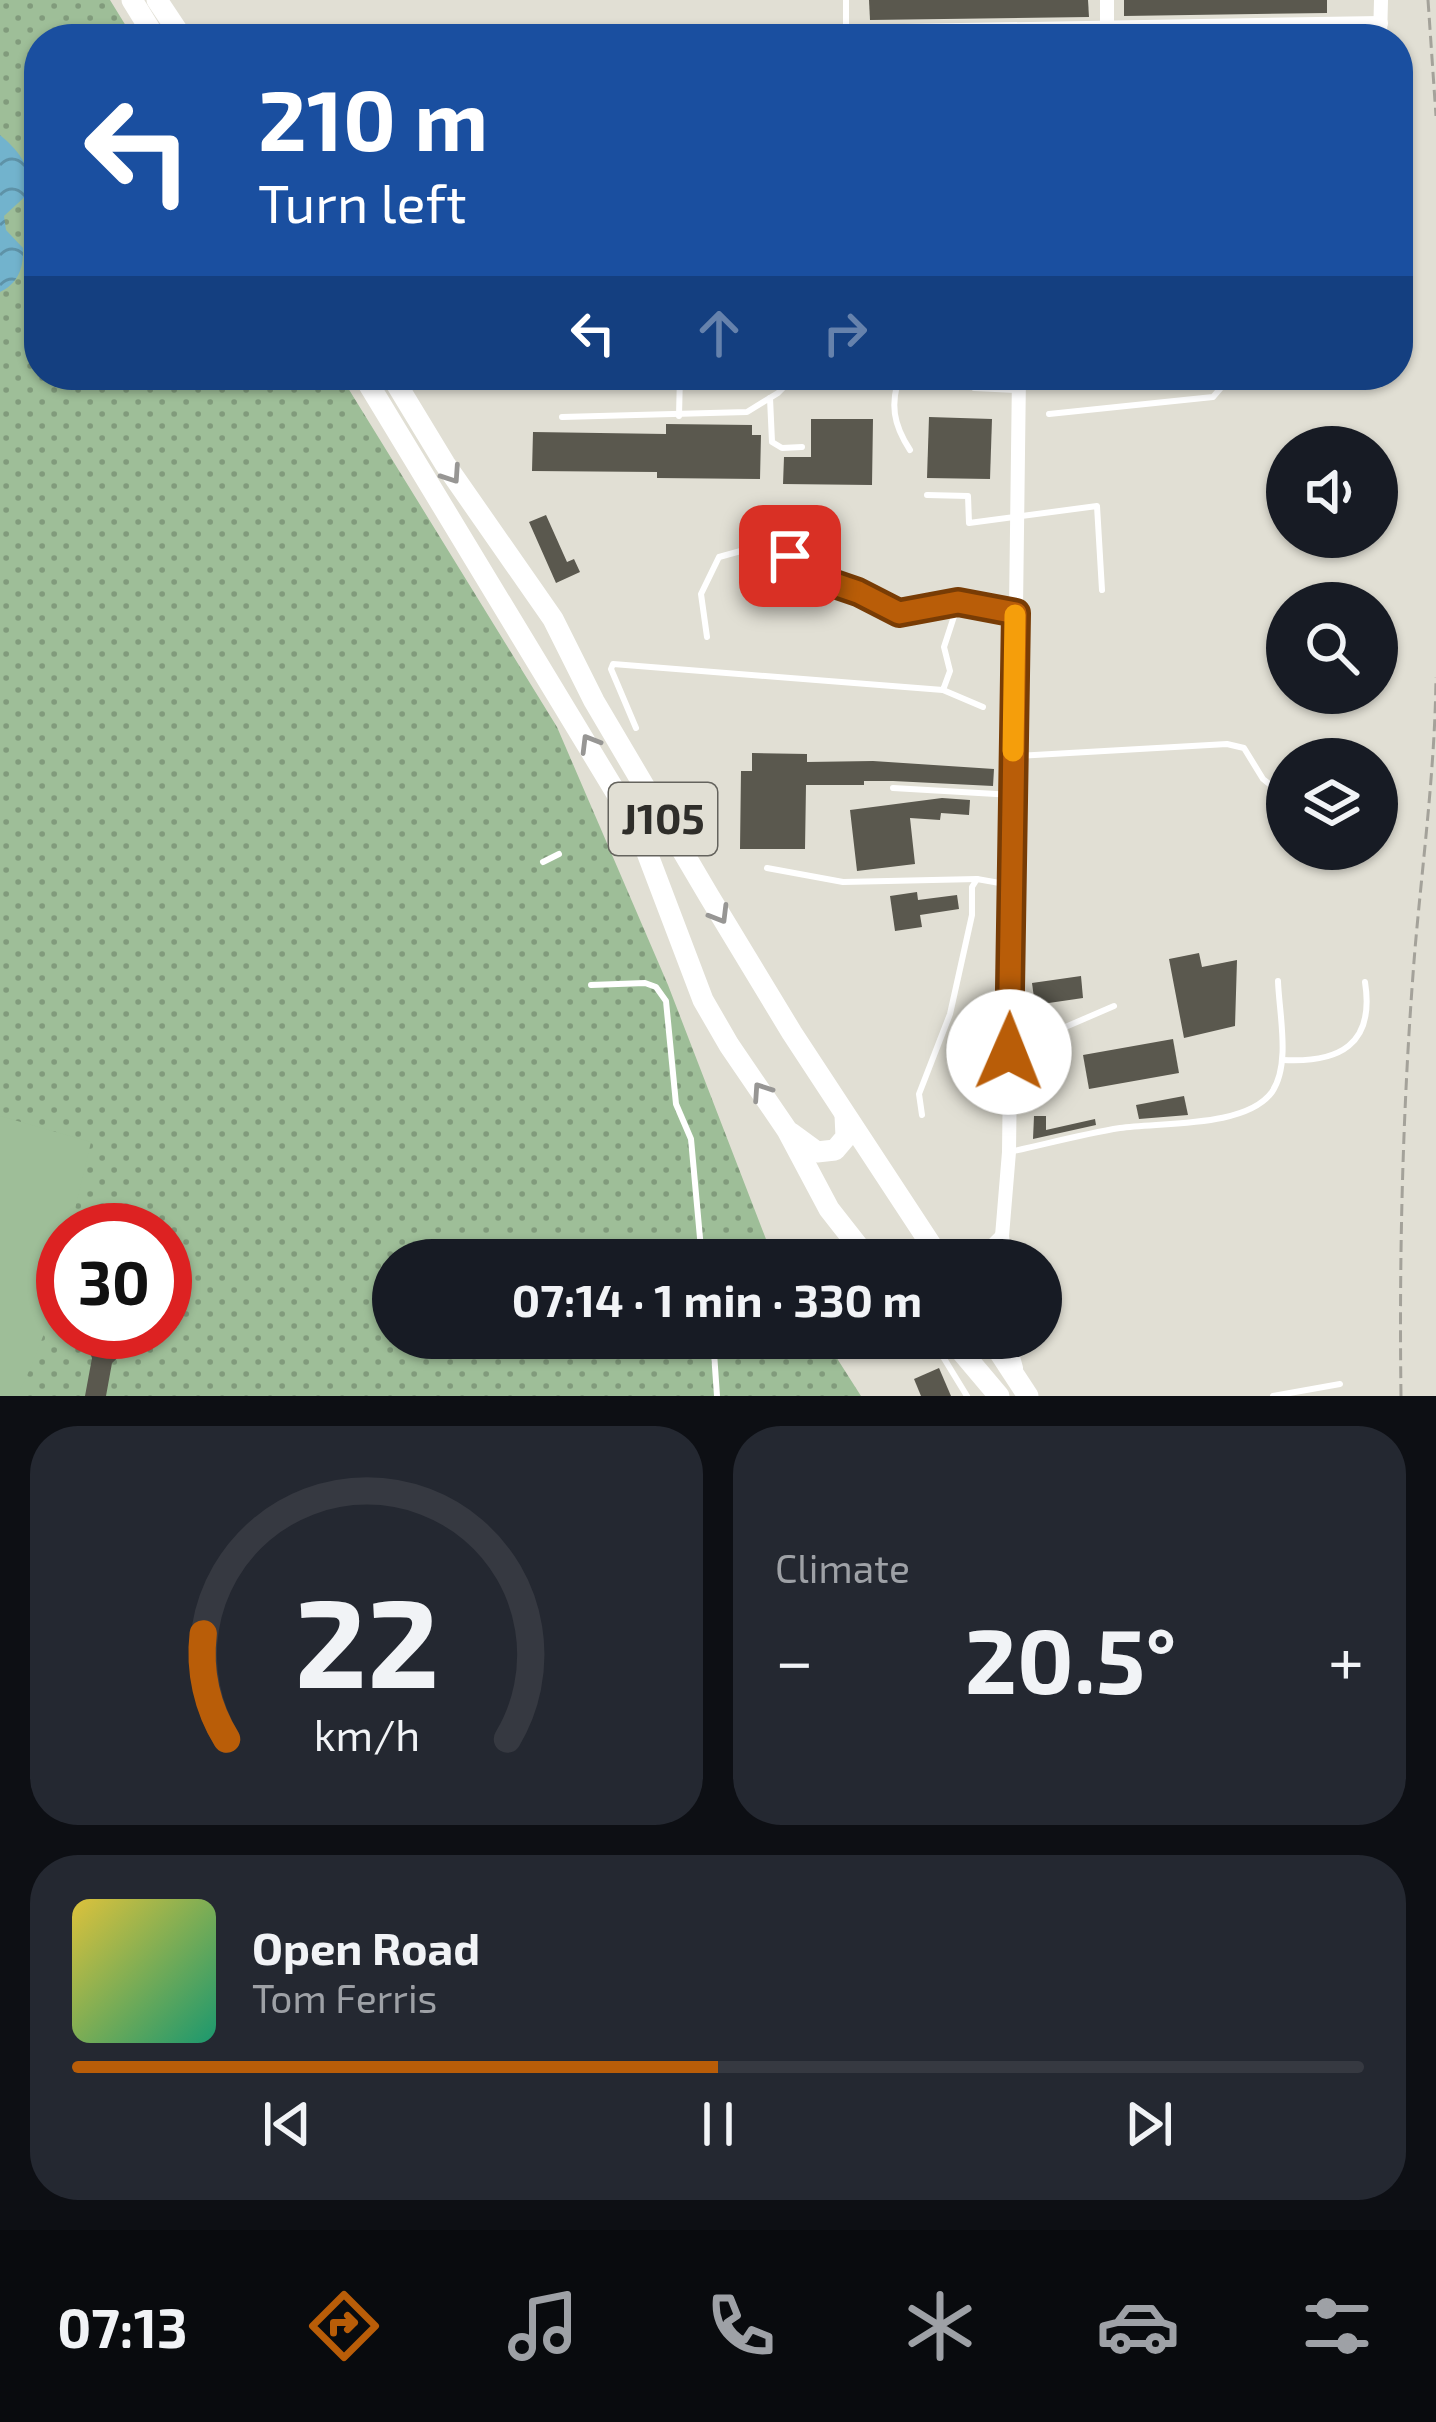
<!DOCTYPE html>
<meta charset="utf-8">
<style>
:root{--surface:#171b24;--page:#242831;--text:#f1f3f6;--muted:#9ea1a6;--line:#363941;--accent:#b95d08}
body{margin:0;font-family:"Exo 2",sans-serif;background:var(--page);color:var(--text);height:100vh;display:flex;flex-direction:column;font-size:45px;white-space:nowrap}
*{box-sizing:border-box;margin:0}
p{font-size:39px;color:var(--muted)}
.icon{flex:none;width:66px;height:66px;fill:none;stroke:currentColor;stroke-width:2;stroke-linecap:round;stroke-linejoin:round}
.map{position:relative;height:1396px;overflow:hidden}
.drawer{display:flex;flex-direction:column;gap:30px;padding:30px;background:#0d0f14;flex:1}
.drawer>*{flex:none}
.hud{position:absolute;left:24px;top:24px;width:1389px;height:366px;border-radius:48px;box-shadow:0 3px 9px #0004;background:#1a4fa0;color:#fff;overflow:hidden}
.buttons{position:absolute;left:1266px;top:426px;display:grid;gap:24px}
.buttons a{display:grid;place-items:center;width:132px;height:132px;border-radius:50%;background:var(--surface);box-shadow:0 3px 9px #0004;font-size:60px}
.speed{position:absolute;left:36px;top:1203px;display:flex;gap:24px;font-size:60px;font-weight:700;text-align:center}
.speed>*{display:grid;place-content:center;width:156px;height:156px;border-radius:50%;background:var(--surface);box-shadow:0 3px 9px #0004;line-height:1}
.speed .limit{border:18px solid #d22;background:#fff;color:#111}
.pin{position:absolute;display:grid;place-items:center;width:102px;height:102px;color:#fff;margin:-51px;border-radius:24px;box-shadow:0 6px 18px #0006}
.me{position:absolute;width:132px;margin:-66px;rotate:1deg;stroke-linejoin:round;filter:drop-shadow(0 0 9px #0008)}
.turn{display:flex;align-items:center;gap:42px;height:252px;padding:0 36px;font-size:54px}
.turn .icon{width:156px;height:156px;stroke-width:2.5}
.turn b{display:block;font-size:84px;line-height:102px}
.lanes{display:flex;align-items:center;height:114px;padding:0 36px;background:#0003;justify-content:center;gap:60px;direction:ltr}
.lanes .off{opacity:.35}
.big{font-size:90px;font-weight:700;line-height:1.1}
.drawer .card{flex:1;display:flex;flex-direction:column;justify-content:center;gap:18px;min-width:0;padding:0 42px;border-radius:48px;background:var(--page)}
.drawer .dial{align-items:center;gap:0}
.dial svg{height:312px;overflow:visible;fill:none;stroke:var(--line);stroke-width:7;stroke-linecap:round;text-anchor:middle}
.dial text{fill:var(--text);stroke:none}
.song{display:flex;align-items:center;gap:36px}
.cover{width:144px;height:144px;border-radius:18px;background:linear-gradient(135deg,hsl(50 70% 55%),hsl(160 70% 35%))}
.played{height:12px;border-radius:6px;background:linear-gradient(90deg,var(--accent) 50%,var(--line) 50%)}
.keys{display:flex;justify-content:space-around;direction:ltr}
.heat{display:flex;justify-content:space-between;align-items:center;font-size:66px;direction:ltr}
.drawer .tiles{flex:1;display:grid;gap:30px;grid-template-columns:1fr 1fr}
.card:last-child{grid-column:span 2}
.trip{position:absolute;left:372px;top:1239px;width:690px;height:120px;border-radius:60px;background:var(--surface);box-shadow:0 3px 9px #0004;font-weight:700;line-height:120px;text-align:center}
.tabs{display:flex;height:192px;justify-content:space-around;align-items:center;background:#090b0e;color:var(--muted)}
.tabs .icon{width:84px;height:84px}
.tabs .on{color:var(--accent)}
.tabs b{font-size:54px;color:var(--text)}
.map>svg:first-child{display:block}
.grass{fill:url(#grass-dots);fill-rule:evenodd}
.park{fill:#9ebe98}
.water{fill:url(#water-waves)}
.building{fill:#5a584e}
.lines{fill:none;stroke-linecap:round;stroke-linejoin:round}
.path{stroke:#a4a29a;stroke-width:3;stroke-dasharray:12 6;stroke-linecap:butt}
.service{stroke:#fff;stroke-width:6}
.minor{stroke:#fff;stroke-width:14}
.primary{stroke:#fff;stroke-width:21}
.oneway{stroke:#979694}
.route-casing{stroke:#783c05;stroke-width:30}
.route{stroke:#b95d08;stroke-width:21}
.slow{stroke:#f59e0b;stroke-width:21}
.labels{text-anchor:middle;stroke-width:12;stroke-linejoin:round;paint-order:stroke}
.shield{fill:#e1dfd4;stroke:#64635d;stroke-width:3}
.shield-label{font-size:42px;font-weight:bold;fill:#2f2e2a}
</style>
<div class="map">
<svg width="1436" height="1396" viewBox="0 0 1436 1396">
<defs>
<pattern id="grass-dots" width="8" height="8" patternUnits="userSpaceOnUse" patternTransform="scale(3)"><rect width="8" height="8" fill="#9ebe98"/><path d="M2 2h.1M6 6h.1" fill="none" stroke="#819b7c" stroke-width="1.8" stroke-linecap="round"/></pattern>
<pattern id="water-waves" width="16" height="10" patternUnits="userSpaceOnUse" patternTransform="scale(3)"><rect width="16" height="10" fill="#72b3cd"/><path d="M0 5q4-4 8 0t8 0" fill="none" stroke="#5e92a7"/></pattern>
</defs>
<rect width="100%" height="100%" fill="#e1dfd4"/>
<path class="grass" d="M0 0H110L134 39H39V375H340L557 727 668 985 774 1260H393V1338H824L861 1396H0ZM63 1230H165V1332H63Z"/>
<path class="park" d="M0 1116 91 1142 70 1230H63C63 1287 43 1346 17 1396H0Z"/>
<path class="water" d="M0 135C18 150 32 167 30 192L4 216 6 230 23 248C24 267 18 284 0 292Z"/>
<g class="building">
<polygon points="869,0 1088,0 1089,17 870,20"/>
<polygon points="1124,0 1327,0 1327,13 1124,16"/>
<polygon points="929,417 992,419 990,479 927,478"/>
<polygon points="811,419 873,419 872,485 783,484 784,457 811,457"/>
<polygon points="666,424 752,425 752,435 761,435 760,479 657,478 657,472 532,471 533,432 666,434"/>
<polygon points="546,515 567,562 574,559 580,572 556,583 529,522"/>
<polygon points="752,753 807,754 807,762 873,761 994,769 993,786 893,781 864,781 864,785 806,785 805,849 740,849 741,771 752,771"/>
<polygon points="942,798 970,800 969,815 941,813 940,820 910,818 915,864 857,871 850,810"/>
<polygon points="917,892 918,900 957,895 959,909 920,915 922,927 895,931 890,896"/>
<polygon points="1199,953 1202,967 1237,960 1235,1026 1184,1038 1169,959"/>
<polygon points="1081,976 1083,998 1035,1005 1032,983"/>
<polygon points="1173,1039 1179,1073 1089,1089 1083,1055"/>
<polygon points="1184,1096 1188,1115 1139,1119 1136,1105"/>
<polygon points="1034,1116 1046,1116 1046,1130 1095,1119 1096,1125 1033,1139"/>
<polygon points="97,1332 118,1332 124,1352 112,1363 106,1396 85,1396 92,1358 87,1346"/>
<polygon points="939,1368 951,1396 921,1396 914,1379"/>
</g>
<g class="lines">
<g class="path">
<polyline points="1428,0 1436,116"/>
<path d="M1401 1396C1399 1249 1403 1096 1415 949 1423 858 1435 768 1436 677"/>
</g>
<g class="service">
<polyline points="846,39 846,0"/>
<polyline points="454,375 460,386"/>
<path d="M900 375C890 404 893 424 910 450"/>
<polyline points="963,375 974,388 1016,390"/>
<polyline points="770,398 772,442 782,448 802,447"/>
<polyline points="1049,414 1213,397 1232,375"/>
<polyline points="679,416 680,375"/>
<polyline points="562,417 747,412 778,393 796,375"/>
<polyline points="927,495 968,496 969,523 1097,506 1102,590"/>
<polyline points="707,637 701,594 719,557 748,549 790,556 820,579 858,592 899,613 959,601"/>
<polyline points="943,690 983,707"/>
<polyline points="636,728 611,669 613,664 943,690 950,671 944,647 959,601 1012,613"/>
<polyline points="1017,756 1227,744 1244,748 1263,779 1287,798"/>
<polyline points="893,788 1013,795"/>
<polyline points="543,862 559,854"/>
<polyline points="767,868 843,882 977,879"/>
<polyline points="591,985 645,983 656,987 666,1001 676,1104 691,1139 702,1260"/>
<polyline points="1012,1050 1114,1006"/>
<path d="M1283 1060C1339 1063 1375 1045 1365 982"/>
<polyline points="922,1115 919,1094 950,1014 972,915 972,887 977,879 1011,885"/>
<path d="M1009 1152C1046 1144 1083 1134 1120 1128 1161 1122 1246 1128 1272 1092 1291 1064 1279 1013 1278 981"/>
<polyline points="713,1338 717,1396"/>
<polyline points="937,1347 967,1396"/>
<polyline points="1273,1396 1340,1384"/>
</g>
<g class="minor">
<polyline points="846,32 1381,23"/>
<polyline points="1107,39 1107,0"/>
<polyline points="1380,39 1381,0"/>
<polyline points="1002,1236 1009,1152 1019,375"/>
<polyline points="935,1247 954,1258 981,1257 1002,1236 1005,1260"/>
<polyline points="1008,1338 1016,1368"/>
</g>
<g class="primary">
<polyline points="132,0 156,39"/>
<polyline points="157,0 183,39"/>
<polyline points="363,375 638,829 703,1000 729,1045 787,1130 829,1209 869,1260"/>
<polyline points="391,375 445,464 553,619 594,701 709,896 792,1033 941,1260"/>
<polyline points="791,1133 817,1152 835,1150 846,1137 845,1115"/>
<polyline points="950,1338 999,1396"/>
<polyline points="990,1338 1028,1396"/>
</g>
</g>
<defs><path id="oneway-chevron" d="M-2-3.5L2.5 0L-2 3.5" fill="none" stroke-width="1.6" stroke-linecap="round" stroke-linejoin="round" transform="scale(3)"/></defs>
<g class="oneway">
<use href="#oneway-chevron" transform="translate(452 475) rotate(56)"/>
<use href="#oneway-chevron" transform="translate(589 743) rotate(-121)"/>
<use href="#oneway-chevron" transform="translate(720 915) rotate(59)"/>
<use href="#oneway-chevron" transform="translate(761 1091) rotate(-124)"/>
</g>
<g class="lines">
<defs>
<polyline id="route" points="790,556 820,579 858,592 899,613 958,602 1016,613 1009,1052"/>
</defs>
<use href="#route" class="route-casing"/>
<use href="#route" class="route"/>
<polyline class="slow" points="1013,751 1015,615"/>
</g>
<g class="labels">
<rect class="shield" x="609" y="783" width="108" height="72" rx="9"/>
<g class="shield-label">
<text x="663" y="834">J105</text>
</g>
</g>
</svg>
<div class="buttons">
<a><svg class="icon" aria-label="sound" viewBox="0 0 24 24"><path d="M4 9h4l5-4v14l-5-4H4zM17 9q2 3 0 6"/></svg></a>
<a><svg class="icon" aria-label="search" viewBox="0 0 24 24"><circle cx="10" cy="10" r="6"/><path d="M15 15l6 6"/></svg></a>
<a><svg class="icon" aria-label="layers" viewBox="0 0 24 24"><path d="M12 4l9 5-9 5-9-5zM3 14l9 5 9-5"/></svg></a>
</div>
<div class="speed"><div class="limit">30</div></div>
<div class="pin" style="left:790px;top:556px;background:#d93025"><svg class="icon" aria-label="arrive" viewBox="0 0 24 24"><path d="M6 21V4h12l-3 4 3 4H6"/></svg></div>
<svg class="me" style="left:1009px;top:1052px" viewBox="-20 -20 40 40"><circle r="19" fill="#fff"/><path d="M0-13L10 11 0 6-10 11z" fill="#b95d08"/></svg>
<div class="trip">07:14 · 1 min · 330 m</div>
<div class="hud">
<div class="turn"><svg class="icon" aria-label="left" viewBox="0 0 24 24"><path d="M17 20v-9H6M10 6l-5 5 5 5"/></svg><div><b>210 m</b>Turn left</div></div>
<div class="lanes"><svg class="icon" aria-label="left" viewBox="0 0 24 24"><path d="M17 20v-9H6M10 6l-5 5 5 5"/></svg><svg class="icon off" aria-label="ahead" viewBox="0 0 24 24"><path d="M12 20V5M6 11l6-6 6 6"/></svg><svg class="icon off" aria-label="right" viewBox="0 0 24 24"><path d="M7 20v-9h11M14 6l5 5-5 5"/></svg></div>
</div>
</div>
<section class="drawer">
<div class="tiles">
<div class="card dial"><svg viewBox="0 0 100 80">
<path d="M14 69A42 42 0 1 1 86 69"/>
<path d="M14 69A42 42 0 0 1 8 42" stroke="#b95d08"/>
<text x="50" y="56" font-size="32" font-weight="700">22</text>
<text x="50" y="72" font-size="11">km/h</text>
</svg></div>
<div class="card"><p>Climate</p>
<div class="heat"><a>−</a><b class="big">20.5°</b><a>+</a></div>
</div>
<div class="card">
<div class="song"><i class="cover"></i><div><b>Open Road</b><p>Tom Ferris</p></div></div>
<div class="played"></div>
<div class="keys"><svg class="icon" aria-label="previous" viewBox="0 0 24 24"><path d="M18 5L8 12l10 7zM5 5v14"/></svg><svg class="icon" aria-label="pause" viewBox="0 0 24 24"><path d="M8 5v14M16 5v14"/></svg><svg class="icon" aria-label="next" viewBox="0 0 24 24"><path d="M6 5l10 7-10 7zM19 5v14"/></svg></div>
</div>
</div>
</section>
<nav class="tabs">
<b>07:13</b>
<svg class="icon on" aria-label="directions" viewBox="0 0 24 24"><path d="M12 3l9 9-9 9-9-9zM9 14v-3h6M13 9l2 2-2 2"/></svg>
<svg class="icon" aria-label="music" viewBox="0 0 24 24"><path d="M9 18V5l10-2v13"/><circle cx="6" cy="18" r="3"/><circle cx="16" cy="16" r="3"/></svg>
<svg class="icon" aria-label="phone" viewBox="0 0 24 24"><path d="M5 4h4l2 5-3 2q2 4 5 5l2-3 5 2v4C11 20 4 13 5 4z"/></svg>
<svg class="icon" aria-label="climate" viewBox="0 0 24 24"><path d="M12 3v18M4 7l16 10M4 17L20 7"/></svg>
<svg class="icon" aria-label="car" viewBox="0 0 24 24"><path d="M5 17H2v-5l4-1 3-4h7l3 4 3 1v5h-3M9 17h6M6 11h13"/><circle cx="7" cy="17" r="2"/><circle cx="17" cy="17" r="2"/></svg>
<svg class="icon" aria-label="filters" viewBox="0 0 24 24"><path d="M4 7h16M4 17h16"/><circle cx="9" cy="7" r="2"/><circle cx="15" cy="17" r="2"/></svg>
</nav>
